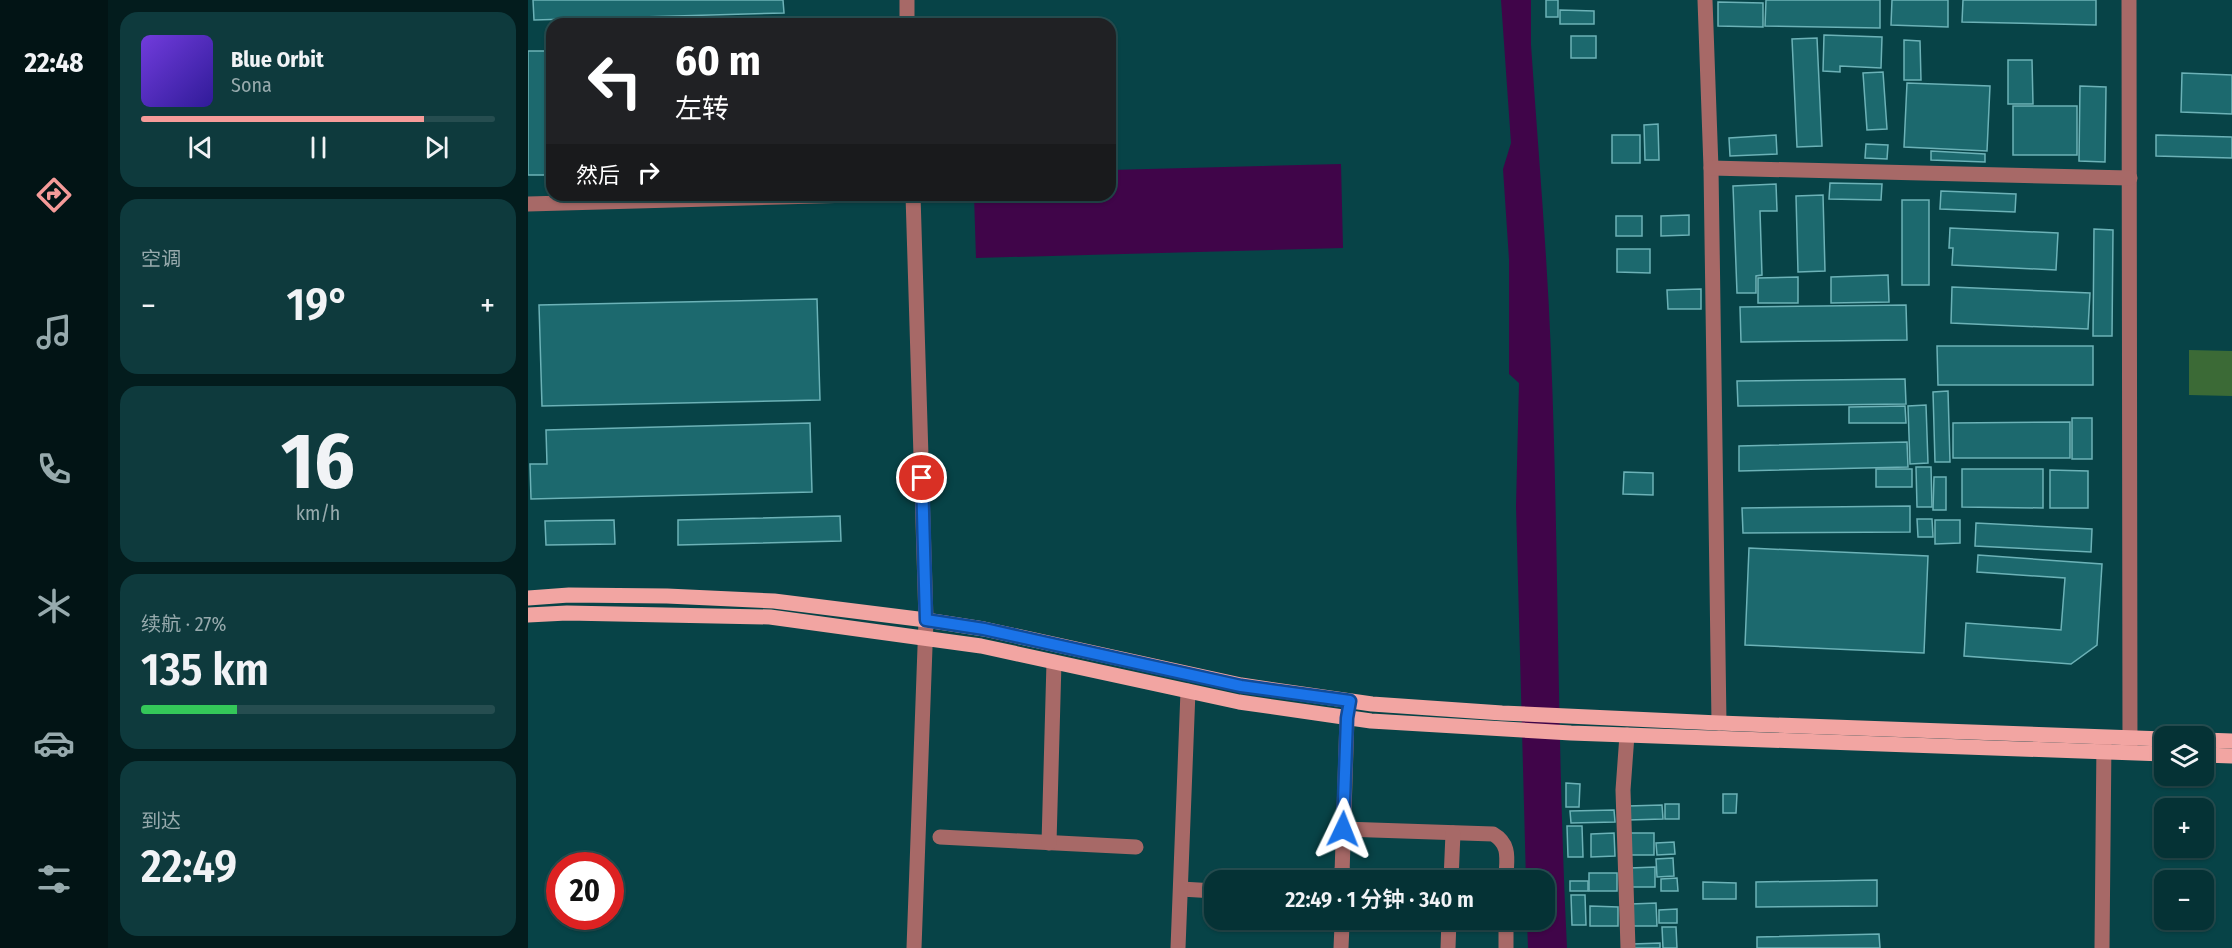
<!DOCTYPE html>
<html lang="zh">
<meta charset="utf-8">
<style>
:root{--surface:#053235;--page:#0e3a3d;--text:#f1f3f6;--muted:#97aaad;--line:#264d50;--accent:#f59b99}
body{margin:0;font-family:"Fira Sans Condensed","Noto Sans SC",sans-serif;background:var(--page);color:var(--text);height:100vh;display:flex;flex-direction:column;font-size:22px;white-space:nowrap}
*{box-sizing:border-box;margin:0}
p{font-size:20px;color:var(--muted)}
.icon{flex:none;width:33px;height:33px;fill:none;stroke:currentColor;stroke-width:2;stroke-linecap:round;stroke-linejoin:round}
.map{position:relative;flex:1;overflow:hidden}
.side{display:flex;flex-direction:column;gap:12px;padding:12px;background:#031c1d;width:420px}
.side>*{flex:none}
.top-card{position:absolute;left:18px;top:18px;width:570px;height:183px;border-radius:18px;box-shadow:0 2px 4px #0004,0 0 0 2px var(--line);background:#202124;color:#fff;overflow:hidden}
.buttons{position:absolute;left:1626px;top:726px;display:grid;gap:12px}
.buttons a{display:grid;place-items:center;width:60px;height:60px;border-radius:12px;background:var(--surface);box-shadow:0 2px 4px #0004,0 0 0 2px var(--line);font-size:30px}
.speed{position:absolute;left:18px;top:852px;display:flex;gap:12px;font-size:30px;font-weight:700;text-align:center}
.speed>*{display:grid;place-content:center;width:78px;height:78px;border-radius:50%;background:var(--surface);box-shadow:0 2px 4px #0004,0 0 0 2px var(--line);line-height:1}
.speed .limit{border:9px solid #d22;background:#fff;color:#111}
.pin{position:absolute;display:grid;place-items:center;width:51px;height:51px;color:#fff;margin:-26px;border:3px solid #fff;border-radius:50%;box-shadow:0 2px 6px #0007}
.me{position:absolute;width:66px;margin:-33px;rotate:2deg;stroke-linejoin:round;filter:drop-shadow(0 0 4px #0008)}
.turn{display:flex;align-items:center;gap:21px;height:126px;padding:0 30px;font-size:27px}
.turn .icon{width:78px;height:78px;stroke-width:2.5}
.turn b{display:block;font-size:42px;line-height:51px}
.then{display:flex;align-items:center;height:57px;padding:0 30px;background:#0003;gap:12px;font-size:22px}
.big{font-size:45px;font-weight:600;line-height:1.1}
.side .tile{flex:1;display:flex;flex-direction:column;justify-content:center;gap:9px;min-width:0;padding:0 21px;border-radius:18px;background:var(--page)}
.side .dial{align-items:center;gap:0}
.dial b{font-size:78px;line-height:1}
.song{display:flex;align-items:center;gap:18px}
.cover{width:72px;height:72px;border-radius:9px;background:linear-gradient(135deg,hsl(260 70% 55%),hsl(250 70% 35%))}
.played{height:6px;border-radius:3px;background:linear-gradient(90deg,var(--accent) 80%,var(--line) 80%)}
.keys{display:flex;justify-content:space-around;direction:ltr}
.heat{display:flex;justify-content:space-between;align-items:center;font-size:33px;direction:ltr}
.charge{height:9px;border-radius:4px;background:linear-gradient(90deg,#34c759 27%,var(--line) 0)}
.trip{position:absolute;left:676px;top:870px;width:351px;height:60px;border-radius:18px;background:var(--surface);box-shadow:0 2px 4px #0004,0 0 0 2px var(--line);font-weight:600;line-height:60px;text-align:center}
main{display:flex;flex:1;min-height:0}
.tab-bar{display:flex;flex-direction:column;width:108px;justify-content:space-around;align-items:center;background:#021415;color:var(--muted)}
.tab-bar .icon{width:42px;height:42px}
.tab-bar .active{color:var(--accent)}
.tab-bar b{font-size:27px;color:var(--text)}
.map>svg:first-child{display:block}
.green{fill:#3b6a36}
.water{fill:#400549}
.building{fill:#1c696e;stroke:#6cb2b7;stroke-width:1.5}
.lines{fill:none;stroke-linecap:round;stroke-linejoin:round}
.minor{stroke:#a76967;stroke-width:15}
.major{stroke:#f2a5a2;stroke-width:15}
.route-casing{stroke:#114b97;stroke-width:15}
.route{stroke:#1a73e8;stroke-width:10}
</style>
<main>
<nav class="tab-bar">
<b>22:48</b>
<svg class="icon active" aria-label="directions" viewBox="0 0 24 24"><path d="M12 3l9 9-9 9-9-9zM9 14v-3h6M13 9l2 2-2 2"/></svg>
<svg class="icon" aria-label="music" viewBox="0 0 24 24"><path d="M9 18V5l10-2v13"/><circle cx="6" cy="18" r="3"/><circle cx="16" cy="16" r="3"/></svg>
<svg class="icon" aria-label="phone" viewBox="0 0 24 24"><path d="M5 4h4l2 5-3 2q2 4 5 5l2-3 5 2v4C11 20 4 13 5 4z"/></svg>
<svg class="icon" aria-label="climate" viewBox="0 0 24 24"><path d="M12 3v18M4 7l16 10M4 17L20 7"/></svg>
<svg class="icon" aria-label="car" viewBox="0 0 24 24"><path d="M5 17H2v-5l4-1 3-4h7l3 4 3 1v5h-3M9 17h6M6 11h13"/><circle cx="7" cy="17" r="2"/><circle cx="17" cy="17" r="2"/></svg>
<svg class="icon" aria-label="filters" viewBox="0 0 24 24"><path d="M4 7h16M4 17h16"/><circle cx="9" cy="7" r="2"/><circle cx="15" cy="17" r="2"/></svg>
</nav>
<section class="side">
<div class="tile">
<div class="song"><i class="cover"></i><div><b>Blue Orbit</b><p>Sona</p></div></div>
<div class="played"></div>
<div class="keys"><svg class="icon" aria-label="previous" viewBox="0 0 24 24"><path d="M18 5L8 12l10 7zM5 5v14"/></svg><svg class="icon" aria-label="pause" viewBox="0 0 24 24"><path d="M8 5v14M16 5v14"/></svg><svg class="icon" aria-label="next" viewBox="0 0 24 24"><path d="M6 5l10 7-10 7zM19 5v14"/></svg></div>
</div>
<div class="tile"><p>空调</p>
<div class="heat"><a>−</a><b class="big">19°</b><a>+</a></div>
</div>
<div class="tile dial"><b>16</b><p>km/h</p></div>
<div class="tile"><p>续航 · 27%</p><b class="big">135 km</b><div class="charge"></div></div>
<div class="tile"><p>到达</p><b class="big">22:49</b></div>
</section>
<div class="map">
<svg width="1704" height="948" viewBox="0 0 1704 948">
<rect width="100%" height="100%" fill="#074347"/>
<polygon class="green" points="1661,350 1704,351 1704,396 1661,395"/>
<g class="water">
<path d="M973 0H1003V45C1010 148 1019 251 1023 353 1031 551 1029 750 1039 948H1000L999 920H1017V880H998L988 506 991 383 981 374V259L975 169 983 143Z"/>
<polygon points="813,164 815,248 448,258 446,195 582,195 582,170"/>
</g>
<g class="building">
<polygon points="5,0 255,0 256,13 6,20"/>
<rect x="1018" y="0" width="12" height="17"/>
<polygon points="1238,0 1352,0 1352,28 1237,26"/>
<polygon points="1364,0 1420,0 1420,27 1363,25"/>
<polygon points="1435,0 1568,0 1568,25 1434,22"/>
<polygon points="1190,2 1235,3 1235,27 1190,26"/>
<polygon points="1032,10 1066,11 1066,24 1032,24"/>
<polygon points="1296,35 1354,37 1353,68 1312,66 1312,72 1295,71"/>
<rect x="1043" y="36" width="25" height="22"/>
<polygon points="1289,38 1294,146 1269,147 1264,39"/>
<polygon points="1376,40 1392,41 1393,80 1376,80"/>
<rect x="0" y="51" width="24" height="124"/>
<polygon points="1480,60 1504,60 1505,104 1480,104"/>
<polygon points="1355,72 1359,129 1339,130 1335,73"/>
<polygon points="1654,73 1704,75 1704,114 1653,112"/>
<polygon points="1379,83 1462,86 1459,151 1376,147"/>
<polygon points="1552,86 1578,87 1577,162 1551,161"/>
<rect x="1485" y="106" width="64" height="49"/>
<polygon points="1130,124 1131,160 1117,160 1116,125"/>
<rect x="1084" y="135" width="28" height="28"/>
<polygon points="1248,135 1249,154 1202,156 1201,138"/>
<polygon points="1628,135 1704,137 1704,158 1628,156"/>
<polygon points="1338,144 1360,145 1359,159 1337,158"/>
<polygon points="1403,151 1457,154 1457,162 1403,160"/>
<polygon points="1302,183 1354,184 1353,200 1301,199"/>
<polygon points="1248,184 1249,211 1232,211 1234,275 1228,276 1228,293 1209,293 1205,186"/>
<polygon points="1413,191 1488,194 1487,212 1412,209"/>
<polygon points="1295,195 1297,271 1270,272 1268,196"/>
<rect x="1374" y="200" width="27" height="85"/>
<polygon points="1161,215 1161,235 1133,236 1133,216"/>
<rect x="1088" y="216" width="26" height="20"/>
<polygon points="1422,228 1530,233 1528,270 1424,265 1425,248 1421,248"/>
<polygon points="1566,229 1585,230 1584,336 1565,336"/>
<polygon points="1089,249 1122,249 1122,273 1089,272"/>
<polygon points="1360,275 1361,302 1303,303 1303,277"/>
<polygon points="1270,277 1270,303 1230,303 1230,278"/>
<polygon points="1424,287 1562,293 1560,329 1423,323"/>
<polygon points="1173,289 1173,309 1140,309 1139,290"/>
<polygon points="289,299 292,400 14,406 11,305"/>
<polygon points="1378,305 1379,340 1213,342 1212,307"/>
<polygon points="1409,346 1565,346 1565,385 1410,385"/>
<polygon points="1377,379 1378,404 1210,406 1209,381"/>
<polygon points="1420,391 1422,462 1407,462 1405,392"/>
<polygon points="1398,405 1400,463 1382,464 1380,406"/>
<polygon points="1377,406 1378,423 1321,423 1321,407"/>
<rect x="1544" y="418" width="20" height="41"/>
<polygon points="1542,422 1542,458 1425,458 1425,423"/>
<polygon points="282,423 284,492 3,499 2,464 19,464 18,430"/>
<polygon points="1379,442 1380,467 1211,471 1211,446"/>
<polygon points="1388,467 1403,467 1404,507 1389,507"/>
<rect x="1348" y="469" width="36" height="18"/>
<polygon points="1434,469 1515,469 1515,508 1434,507"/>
<polygon points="1522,470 1560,471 1560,508 1522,508"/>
<polygon points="1096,472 1125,473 1125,495 1095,494"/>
<polygon points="1406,477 1418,477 1418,510 1405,510"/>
<polygon points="1382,506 1382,532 1215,533 1214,508"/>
<polygon points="312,516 313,541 150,545 150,520"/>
<polygon points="1389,519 1404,519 1405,537 1390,537"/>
<polygon points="86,520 87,544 18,545 17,521"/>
<polygon points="1407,520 1432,520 1432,543 1407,544"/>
<polygon points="1448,523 1564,529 1563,552 1447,546"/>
<polygon points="1221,548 1400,556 1396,653 1217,645"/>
<polygon points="1450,555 1574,564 1569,645 1543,664 1436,656 1438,623 1533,630 1537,578 1449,572"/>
<polygon points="1038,783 1052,784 1051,807 1038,807"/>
<polygon points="1195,794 1209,794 1208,813 1195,813"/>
<rect x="1137" y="804" width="14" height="15"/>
<polygon points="1134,805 1135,819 1100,820 1100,806"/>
<polygon points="1086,810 1087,822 1043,823 1042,811"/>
<polygon points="1039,826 1054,826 1055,857 1040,857"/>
<polygon points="1086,833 1087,856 1063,857 1063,834"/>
<polygon points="1101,833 1126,833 1126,855 1102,855"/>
<polygon points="1146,842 1147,854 1129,855 1128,843"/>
<polygon points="1145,858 1146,876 1129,877 1128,859"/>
<polygon points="1127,867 1127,887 1103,887 1102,868"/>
<rect x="1061" y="873" width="28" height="18"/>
<polygon points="1149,878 1150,891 1133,891 1133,879"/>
<polygon points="1349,880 1349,906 1228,907 1228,882"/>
<rect x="1042" y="881" width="18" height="10"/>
<polygon points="1175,882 1208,883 1208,899 1175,899"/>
<polygon points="1043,895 1057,895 1058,925 1044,925"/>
<polygon points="1128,903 1129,926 1104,926 1103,904"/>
<polygon points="1062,906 1090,907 1090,926 1062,926"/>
<polygon points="1149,909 1149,923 1131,923 1131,910"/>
<polygon points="1134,927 1148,927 1149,948 1135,948"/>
<polygon points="1351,934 1352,948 1229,948 1229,937"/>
<polygon points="1132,943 1132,948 1104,948 1104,944"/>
</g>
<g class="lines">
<g class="minor">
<polyline points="379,0 379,24"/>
<polyline points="1177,0 1183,168 1191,723"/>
<polyline points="1601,0 1602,750"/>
<polyline points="1183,168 1602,178"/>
<polyline points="385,195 398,620 386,948"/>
<polyline points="0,204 325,195"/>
<polyline points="1099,735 1095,790 1100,948"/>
<path d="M815 829 965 834C984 845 978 861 978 880"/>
<polyline points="412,837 608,847"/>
<polyline points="521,843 526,662"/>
<polyline points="814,874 819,718"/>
<path d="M798 880C809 872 821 873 832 880"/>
<polyline points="923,880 925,833"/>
<polyline points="653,889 687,891"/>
<polyline points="801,920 814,925 831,920"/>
<polyline points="978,920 978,948"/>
<polyline points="650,948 660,691"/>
<polyline points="813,948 814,925"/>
<polyline points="920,948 921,920"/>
<polyline points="1574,948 1576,740"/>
</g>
<g class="major">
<polyline points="0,598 41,595 139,596 246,601 398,620 456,629 713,685 844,704 974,713 1191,723 1636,739"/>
<polyline points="0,615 39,613 242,617 453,646 711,702 843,721 1043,733 1636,754"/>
<polyline points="1676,740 1704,741"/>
<polyline points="1676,755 1704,756"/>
</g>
</g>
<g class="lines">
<defs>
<polyline id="route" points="394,478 398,620 456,629 713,686 822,701 819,718 815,829"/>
</defs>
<use href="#route" class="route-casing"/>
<use href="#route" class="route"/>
</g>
</svg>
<div class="buttons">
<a><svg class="icon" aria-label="layers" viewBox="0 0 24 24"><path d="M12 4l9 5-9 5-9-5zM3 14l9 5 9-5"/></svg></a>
<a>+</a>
<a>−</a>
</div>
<div class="speed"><div class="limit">20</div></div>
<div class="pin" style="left:394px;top:478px;background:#d93025"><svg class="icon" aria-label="arrive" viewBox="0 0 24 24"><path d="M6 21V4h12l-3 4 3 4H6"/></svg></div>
<svg class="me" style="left:815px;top:829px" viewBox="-20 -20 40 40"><path d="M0-17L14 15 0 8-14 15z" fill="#1a73e8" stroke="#fff" stroke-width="4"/></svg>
<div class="trip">22:49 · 1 分钟 · 340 m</div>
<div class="top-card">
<div class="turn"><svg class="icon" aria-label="left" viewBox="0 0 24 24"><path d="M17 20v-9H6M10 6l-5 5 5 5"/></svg><div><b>60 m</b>左转</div></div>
<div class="then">然后<svg class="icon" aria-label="right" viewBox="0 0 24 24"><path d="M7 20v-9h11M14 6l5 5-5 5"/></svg></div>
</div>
</div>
</main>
